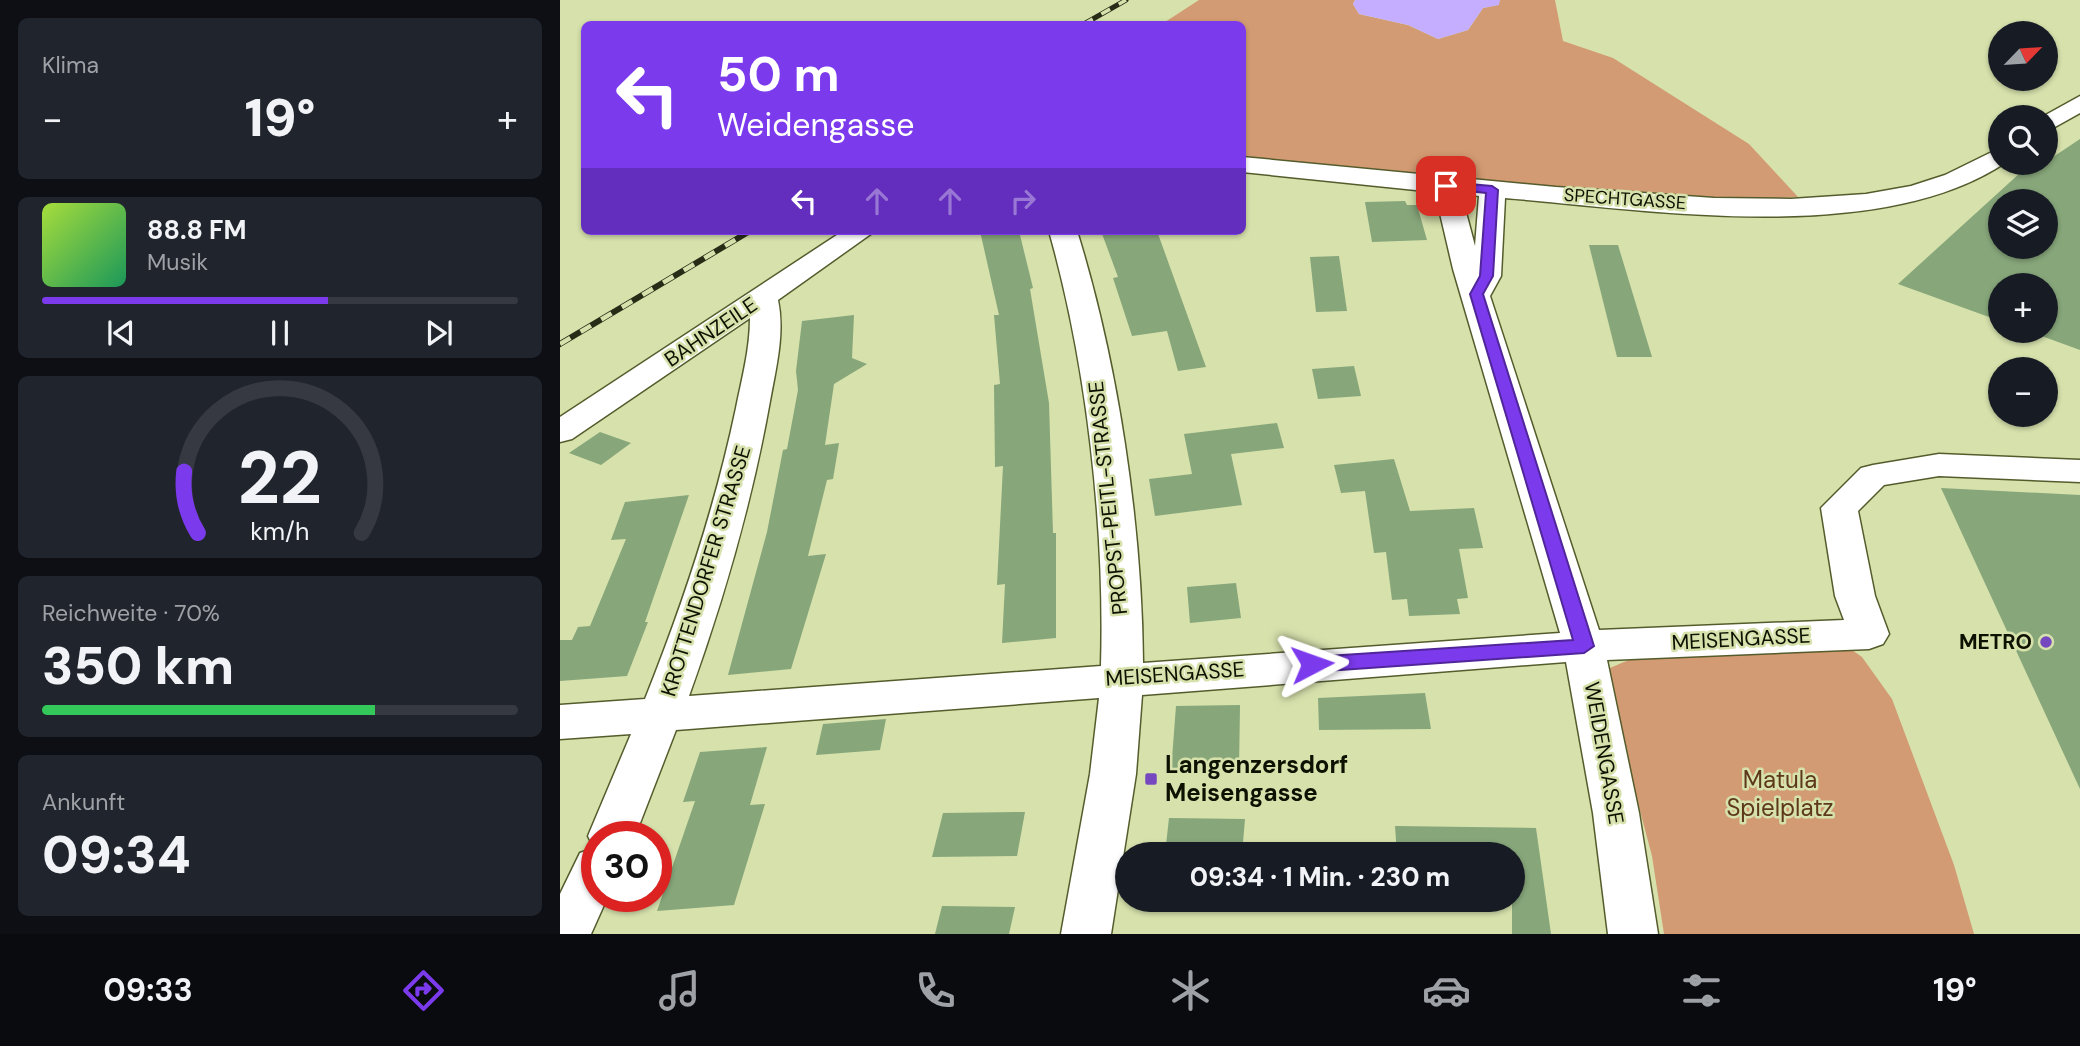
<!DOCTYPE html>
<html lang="de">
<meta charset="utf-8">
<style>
:root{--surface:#171b24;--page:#20242c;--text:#f1f3f6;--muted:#9ea1a6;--line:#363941;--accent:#7c3aed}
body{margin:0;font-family:"DM Sans",sans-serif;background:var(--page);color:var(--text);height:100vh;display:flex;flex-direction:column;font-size:26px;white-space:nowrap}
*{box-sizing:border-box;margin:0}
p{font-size:23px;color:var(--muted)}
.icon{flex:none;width:38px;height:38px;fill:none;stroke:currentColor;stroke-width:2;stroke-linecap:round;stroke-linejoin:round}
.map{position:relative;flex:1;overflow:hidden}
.sheet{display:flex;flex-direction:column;gap:18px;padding:18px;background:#0d0f14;width:560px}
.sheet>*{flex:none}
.guide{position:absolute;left:21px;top:21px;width:665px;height:214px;border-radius:10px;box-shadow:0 2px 5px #0004;background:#7c3aed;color:#fff;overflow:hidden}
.needle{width:46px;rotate:65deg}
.fabs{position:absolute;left:1428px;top:21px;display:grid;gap:14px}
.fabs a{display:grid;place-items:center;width:70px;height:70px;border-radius:50%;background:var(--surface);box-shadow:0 2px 5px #0004;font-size:35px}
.speed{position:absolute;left:21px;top:821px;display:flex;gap:14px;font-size:35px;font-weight:700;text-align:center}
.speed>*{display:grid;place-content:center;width:91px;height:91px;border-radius:50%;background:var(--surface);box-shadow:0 2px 5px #0004;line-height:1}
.speed .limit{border:10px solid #d22;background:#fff;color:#111}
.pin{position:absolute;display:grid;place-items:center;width:60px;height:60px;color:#fff;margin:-30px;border-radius:14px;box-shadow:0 4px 10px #0006}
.me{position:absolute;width:77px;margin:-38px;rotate:86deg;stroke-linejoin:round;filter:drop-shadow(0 0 5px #0008)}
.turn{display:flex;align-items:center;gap:24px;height:147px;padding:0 21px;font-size:32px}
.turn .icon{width:91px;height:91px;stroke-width:2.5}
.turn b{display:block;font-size:49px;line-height:60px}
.lanes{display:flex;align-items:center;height:66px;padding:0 21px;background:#0003;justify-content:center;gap:35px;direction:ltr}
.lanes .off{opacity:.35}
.big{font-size:52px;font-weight:800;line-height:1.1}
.sheet .widget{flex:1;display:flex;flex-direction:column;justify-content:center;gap:10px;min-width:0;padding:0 24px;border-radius:10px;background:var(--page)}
.sheet .dial{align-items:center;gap:0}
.dial svg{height:182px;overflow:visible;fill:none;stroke:var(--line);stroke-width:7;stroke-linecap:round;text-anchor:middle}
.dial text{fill:var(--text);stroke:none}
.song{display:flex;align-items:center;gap:21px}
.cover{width:84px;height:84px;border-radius:10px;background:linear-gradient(135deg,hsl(80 70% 55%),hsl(150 70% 35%))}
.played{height:7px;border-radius:4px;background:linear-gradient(90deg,var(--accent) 60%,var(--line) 60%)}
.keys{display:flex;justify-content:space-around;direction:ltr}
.heat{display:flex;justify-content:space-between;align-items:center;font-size:38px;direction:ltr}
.charge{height:10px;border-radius:5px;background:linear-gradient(90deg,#34c759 70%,var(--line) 0)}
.trip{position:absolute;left:555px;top:842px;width:410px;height:70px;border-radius:35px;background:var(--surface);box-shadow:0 2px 5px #0004;font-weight:800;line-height:70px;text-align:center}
.menu{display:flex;height:112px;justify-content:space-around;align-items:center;background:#090b0e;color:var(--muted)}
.menu .icon{width:49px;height:49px}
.menu .selected{color:var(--accent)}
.menu b{font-size:32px;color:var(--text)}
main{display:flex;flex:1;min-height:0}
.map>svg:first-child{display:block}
.green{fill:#d39b73}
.water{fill:#c5aeff}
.building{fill:#87a67a;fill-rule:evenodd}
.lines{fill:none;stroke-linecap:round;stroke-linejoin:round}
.minor-casing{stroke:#545c2c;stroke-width:3}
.minor{fill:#fff;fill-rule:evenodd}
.rail-far1-casing{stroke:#282c17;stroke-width:5}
.rail-casing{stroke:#282c17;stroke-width:6}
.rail-far1{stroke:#d6e1ac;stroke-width:3.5;stroke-dasharray:10;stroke-linecap:butt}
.rail{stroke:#d6e1ac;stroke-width:4.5;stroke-dasharray:12;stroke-linecap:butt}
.route{fill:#7c3aed;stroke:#51269a;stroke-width:2}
.poi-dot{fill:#7548c0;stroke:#d6e1ac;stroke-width:2.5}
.labels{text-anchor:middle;stroke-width:5;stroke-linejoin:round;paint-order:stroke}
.far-street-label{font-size:18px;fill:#0e1101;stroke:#d6e1ac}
.street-label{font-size:21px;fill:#0e1101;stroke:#d6e1ac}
.poi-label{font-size:21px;font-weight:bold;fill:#0e1101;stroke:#d6e1ac;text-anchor:end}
.near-poi-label{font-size:24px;font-weight:bold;fill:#0e1101;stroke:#d6e1ac;text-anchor:start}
.near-park-label{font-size:24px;fill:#5e381a;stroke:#d6e1ac}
</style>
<main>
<section class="sheet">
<div class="widget"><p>Klima</p>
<div class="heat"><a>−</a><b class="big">19°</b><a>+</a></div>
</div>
<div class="widget">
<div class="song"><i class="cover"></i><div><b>88.8 FM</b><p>Musik</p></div></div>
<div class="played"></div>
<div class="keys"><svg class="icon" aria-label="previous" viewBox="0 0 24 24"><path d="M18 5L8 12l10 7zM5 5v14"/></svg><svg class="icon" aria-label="pause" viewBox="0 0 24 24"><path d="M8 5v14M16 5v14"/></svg><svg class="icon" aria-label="next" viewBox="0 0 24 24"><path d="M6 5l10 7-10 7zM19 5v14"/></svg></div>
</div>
<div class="widget dial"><svg viewBox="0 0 100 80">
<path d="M14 69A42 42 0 1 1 86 69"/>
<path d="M14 69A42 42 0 0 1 8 42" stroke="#7c3aed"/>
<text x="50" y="56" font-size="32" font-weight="700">22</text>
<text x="50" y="72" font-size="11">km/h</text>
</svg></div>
<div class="widget"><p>Reichweite · 70%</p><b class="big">350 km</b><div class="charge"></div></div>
<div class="widget"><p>Ankunft</p><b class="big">09:34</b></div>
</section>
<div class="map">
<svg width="1520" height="934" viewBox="0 0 1520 934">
<rect width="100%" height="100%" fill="#d6e1ac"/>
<g class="green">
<path d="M639 0H795L793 4 799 14 848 25 878 39 908 30 923 8 938 5 940 0H995L1003 41 1053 58 1189 144 1238 197C1164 202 1090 195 1016 189 904 180 794 169 683 156L682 24H602Z"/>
<polygon points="1289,648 1302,657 1332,699 1394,865 1414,934 1104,934 1092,856 1043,671 1078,656"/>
</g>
<polygon class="water" points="795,0 940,0 939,5 923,8 908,30 878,39 848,25 799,14 793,4"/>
<g class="building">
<path d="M1520 139V350L1468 331H1486V285H1440V321L1338 284 1460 173 1466 175ZM1440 201H1486V247H1440Z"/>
<polygon points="845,201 847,205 857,205 867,240 812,242 805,202"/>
<polygon points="420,231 459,231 473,288 470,289 489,403 493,533 496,533 496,638 442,643 445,584 437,585 443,466 435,467 434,385 440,384 434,315 439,315"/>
<polygon points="541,231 597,231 646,367 618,371 607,331 572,336 553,278 558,277"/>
<polygon points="1029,245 1058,245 1092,357 1057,357"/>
<polygon points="779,256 787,311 756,312 750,257"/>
<polygon points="294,315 292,358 307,364 274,384 265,445 279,443 273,479 267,480 248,556 266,554 231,669 168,675 207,532 223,450 227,449 238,390 236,371 242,321"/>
<polygon points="794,366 801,396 758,399 752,369"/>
<polygon points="717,423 724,448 671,454 682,505 595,516 589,479 632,474 624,434"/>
<polygon points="40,432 71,443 41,465 9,453"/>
<polygon points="834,459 850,511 914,508 923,548 899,549 908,598 897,599 900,614 849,616 847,599 832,600 826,552 814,553 805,491 781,493 774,465"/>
<polygon points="1381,488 1520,495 1520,789"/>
<polygon points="129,495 85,622 88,622 67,676 0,681 0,640 12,640 18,627 30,626 66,539 51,540 65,502"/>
<polygon points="676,583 681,618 630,623 627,587"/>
<polygon points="865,693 871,729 759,730 758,698"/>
<polygon points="680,705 679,770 611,772 616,706"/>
<polygon points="326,719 320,750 256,755 263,724"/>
<polygon points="207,747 190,805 205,804 174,905 97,911 135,801 123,802 140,752"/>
<polygon points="465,812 457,856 372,857 383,813"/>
<polygon points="609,818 685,819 682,854 605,854"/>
<polygon points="835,826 976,828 991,934 952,934 952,854 837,854"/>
<polygon points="382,906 455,907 449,934 375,934"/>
</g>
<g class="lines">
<defs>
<g id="minor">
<polygon points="1520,96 1520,113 1486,132 1486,117 1482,117"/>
<path d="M1440 148V163H1445C1318 247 1090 210 945 198L941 276 930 296 1039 630 1284 620 1275 596 1261 508 1301 468 1313 465 1379 454 1520 460V482L1379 476 1324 485 1298 511 1315 596 1329 634 1323 644 1309 649 1047 660 1079 813 1098 934H1048L1033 813 1006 662 582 695 576 774 551 934H501L530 774 539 698 116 730 75 836H37V896H48L31 934H0V894L20 853 34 848 28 836 71 734 0 739V705L85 699C123 604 155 508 176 408 182 378 190 349 190 318L12 439 0 442V417L283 231H315L218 300C225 333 216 368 210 401 192 502 164 599 129 696L541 666C545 527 527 365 489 231H517C558 363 582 524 583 663L1000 633 893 269 875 192 682 172V157L996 187 1154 198 1231 199 1306 194 1351 186 1385 175ZM901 194 919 196 915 246Z"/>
</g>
</defs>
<use href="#minor" class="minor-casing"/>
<use href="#minor" class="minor"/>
<defs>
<polyline id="rail-far1" points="524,24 566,0"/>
<polyline id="rail" points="0,344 190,231"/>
</defs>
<use href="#rail-far1" class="rail-far1-casing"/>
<use href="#rail" class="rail-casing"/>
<use href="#rail-far1" class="rail-far1"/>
<use href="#rail" class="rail"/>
</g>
<polygon class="route" points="886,182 932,186 938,190 933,276 923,294 1034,646 1024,653 752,672 743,664 752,657 1013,640 910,294 920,276 926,193 881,188 880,186"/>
<g class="poi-dot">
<circle cx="1486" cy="642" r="7"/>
<rect x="584" y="772" width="14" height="14" rx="3.5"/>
</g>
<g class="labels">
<g class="far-street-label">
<text transform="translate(1065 199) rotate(4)" y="6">SPECHTGASSE</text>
</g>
<g class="street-label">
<text transform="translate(151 332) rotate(-34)" y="7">BAHNZEILE</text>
<text transform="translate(548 498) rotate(-96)" y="7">PROPST-PEITL-STRASSE</text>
<text transform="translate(146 571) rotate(-73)" y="7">KROTTENDORFER STRASSE</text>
<text transform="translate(1181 639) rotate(-3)" y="7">MEISENGASSE</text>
<text transform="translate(615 674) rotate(-4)" y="7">MEISENGASSE</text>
<text transform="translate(1044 753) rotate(80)" y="7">WEIDENGASSE</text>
</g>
<g class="poi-label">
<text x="1472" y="649">METRO</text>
</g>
<g class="near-poi-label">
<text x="605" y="773">Langenzersdorf<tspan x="605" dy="28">Meisengasse</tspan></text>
</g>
<g class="near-park-label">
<text x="1220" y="788">Matula<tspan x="1220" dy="28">Spielplatz</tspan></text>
</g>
</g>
</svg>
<div class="fabs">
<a><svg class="needle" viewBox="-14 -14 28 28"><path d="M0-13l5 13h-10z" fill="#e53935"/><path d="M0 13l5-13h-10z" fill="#9ea1a6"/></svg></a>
<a><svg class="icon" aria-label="search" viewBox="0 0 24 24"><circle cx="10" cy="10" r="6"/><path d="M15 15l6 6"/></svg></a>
<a><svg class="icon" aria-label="layers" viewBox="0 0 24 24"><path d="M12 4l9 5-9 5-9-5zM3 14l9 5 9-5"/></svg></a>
<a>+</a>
<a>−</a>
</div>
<div class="speed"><div class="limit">30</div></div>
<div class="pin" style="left:886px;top:186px;background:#d93025"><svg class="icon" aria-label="arrive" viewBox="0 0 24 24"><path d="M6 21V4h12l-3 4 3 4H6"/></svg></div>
<svg class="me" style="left:752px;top:664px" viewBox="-20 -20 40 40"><path d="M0-17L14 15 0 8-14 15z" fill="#7c3aed" stroke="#fff" stroke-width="4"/></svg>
<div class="trip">09:34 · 1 Min. · 230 m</div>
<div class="guide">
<div class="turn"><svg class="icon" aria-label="left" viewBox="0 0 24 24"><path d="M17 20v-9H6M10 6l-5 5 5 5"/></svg><div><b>50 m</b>Weidengasse</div></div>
<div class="lanes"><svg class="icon" aria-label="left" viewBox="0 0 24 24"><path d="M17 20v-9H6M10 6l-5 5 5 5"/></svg><svg class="icon off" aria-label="ahead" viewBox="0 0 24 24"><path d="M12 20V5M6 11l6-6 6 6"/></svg><svg class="icon off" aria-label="ahead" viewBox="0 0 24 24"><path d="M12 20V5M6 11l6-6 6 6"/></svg><svg class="icon off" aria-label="right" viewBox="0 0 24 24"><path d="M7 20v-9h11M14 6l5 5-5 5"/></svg></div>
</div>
</div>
</main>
<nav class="menu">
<b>09:33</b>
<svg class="icon selected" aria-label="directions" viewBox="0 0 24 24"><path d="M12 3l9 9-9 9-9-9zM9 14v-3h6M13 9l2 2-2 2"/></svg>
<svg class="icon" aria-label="music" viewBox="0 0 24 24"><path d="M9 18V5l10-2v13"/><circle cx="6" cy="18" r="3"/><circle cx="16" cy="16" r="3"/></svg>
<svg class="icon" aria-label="phone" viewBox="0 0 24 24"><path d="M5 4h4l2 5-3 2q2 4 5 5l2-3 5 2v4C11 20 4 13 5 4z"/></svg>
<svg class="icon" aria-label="climate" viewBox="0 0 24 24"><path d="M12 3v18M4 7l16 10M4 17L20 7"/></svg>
<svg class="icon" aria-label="car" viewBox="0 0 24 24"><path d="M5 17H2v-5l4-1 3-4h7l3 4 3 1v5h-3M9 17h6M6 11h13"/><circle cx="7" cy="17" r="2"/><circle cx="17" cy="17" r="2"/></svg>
<svg class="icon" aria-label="filters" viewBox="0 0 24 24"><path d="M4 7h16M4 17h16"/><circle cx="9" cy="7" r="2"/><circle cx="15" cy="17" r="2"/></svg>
<b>19°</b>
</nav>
